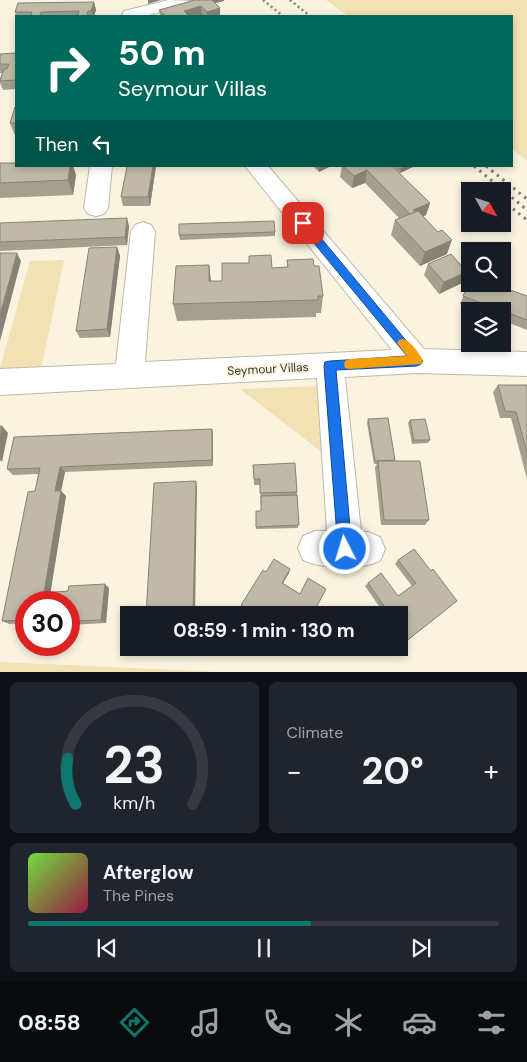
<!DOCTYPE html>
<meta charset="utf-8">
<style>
:root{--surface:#171b24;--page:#20242c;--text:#f1f3f6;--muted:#9ea1a6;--line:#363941;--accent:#0f766e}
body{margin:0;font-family:"DM Sans",sans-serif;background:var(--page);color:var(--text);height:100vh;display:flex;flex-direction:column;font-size:19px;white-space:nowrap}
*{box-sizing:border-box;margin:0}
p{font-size:16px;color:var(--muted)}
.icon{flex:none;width:28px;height:28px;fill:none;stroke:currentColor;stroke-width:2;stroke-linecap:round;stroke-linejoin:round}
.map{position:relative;height:672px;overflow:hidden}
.details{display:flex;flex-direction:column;gap:10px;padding:10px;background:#0d0f14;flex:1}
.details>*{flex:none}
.hud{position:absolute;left:15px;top:15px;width:498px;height:152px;border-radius:0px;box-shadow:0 2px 8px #0003;background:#00695c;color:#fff;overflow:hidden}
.needle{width:32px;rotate:130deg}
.controls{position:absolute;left:461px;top:182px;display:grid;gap:10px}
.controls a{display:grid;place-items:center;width:50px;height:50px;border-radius:0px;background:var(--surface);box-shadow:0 2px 8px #0003;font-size:25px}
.speed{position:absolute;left:15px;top:591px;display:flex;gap:10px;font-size:25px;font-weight:700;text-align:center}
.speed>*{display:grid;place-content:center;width:65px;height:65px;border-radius:50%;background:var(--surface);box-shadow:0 2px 8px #0003;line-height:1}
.speed .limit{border:8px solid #d22;background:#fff;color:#111}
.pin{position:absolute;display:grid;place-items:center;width:42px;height:42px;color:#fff;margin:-21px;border-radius:10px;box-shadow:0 2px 8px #0006}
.me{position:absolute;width:55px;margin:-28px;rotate:355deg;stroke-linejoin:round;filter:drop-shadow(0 0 4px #0008)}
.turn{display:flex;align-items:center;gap:18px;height:105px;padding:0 20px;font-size:22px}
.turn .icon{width:65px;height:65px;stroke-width:2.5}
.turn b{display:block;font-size:35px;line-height:42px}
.then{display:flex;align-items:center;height:48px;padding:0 20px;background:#0003;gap:10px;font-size:19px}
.big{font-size:38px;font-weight:700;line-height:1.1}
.details .widget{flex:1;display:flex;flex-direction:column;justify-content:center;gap:8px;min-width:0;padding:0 18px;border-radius:8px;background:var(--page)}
.details .dial{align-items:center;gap:0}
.dial svg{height:130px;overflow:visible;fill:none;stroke:var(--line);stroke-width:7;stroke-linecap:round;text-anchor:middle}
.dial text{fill:var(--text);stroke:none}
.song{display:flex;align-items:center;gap:15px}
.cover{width:60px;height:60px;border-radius:8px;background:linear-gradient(135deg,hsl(100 70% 55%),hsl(340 70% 35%))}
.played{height:5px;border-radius:2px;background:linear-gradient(90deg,var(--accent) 60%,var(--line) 60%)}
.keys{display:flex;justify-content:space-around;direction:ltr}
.heat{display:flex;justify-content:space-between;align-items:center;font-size:28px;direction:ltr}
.details .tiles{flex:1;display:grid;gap:10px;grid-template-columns:1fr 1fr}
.widget:last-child{grid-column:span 2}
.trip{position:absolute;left:120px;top:606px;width:288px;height:50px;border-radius:0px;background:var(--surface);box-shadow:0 2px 8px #0003;font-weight:700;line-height:50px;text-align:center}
.tab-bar{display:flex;height:80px;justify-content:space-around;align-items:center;background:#090b0e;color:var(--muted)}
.tab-bar .icon{width:35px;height:35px}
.tab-bar .on{color:var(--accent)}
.tab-bar b{font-size:22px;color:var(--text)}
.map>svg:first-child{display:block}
.green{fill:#f2e1b2}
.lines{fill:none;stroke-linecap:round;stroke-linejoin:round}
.minor-casing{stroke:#bfb9a6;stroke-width:2}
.minor{fill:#fff;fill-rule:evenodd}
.rail-far1{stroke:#847f72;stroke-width:2.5;stroke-dasharray:2 3;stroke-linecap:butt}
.rail{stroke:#847f72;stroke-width:3;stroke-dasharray:2.5 4.5;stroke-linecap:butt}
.wall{fill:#a59f90}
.shaded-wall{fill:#868275}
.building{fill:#c0b9a7;stroke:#868275}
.route{fill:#1a73e8;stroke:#114b97}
.slow{fill:#f59e0b}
.labels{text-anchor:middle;stroke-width:4;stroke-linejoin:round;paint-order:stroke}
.street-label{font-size:12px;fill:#38352d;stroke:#faf3df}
</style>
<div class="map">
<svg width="527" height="672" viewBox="0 0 527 672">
<rect width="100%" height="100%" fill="#faf3df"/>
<g class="green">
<polygon points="326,0 527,0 527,161 511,148 511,16 348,16"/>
<polygon points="64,260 40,374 0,376 0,368 30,261"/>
<polygon points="320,386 327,456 240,389"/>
<polygon points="0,662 220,672 0,672"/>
</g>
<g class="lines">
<defs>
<g id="minor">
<polygon points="169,0 192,1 190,4 145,16 122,15 124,11"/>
<polygon points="90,166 112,166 108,208 104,214 96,216 88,214 84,208"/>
<path d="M245 166H268L424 349 527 352V376L417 373 345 377 361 532H368L380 537 385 549 380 561C360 570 323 569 303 560L298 548 303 536 315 531H327L317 378 0 395V369L116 364 131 231 135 225 143 222 151 225 155 231 145 362 392 350Z"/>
</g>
</defs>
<use href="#minor" class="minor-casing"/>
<use href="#minor" class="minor"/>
<g class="rail-far1">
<polyline points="263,0 283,16"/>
<polyline points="290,0 310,16"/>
</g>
<g class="rail">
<polyline points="474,166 527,210"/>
<polyline points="486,166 527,199"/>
<polyline points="502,200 527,220"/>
</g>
</g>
<g class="wall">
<polygon points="195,0 224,0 215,3 220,16 204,16 202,15 196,16 160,16 159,10"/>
<polygon points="94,2 96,10 94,16 16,16 16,17 15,12"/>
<polygon points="16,53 16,89 3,90 0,83 0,79 2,73 0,73 0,54"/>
<polygon points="16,107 16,138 10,123"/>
<polygon points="0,163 16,166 73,166 76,175 73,195 0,198"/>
<polygon points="127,166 156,166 150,206 123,206 121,197"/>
<polygon points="313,166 331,166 319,172"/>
<polygon points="342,166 392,166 430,203 426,215 423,216 447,254 420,266 391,235 395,220 399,218 365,183 352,188 340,177"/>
<polygon points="393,166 415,166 400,173"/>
<polygon points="0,223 129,226 127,245 0,251"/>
<polygon points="275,232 275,236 180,240 179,235"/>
<polygon points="117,247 120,256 110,337 80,338 76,331"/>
<polygon points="287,260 314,266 323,296 321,313 316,313 316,317 177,321 173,304 209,265 211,281 222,281 272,268 287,267"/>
<polygon points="428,264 462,283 439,294 424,275"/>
<polygon points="470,281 527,296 527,330 502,320 502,311 479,311 460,304"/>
<polygon points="498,385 527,385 527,479 511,418 500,418 493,392"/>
<polygon points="368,419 395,460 395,461 429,520 425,525 381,525 375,467 377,464 374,464 367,423"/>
<polygon points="410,420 430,440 428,443 412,444 408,423"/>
<polygon points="212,429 213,435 213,466 65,472 61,491 66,496 50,592 109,588 106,623 69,625 69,602 26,602 26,623 9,624 2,621 35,491 38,474 13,475 7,469"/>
<polygon points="253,465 297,492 298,528 256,529 256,511 261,511 260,485 254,485"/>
<polygon points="398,560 431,571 457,601 402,645 399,641 399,615 381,615 379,612 381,609 365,586 368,583 398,596 412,586 395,564"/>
<polygon points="266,572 289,573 283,583 317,606 318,615 251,615 242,608 241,605"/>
</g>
<g class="shaded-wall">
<polygon points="148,0 161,0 148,4"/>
<polygon points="207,0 224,0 224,1 208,5"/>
<polygon points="94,2 96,10 94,16 93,16 91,11"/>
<polygon points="201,6 202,15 196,16 184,16 184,11"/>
<polygon points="220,8 220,16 207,16 207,12"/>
<polygon points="70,166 73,166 76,175 73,195 68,180"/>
<polygon points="153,166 156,166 150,206 148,197"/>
<polygon points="319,166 331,166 319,172"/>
<polygon points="406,166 415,166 400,173 401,168"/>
<polygon points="367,170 365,183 352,188 354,176"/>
<polygon points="430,203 426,215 415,220 413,210"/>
<polygon points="127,218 129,226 127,245 125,237"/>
<polygon points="452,240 447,254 420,266 425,252"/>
<polygon points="117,247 120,256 110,337 107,329"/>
<polygon points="17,253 21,261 0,341 0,315"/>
<polygon points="209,265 211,283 209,281"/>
<polygon points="467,272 462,283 439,294 444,282"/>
<polygon points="2,426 8,433 2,462 0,460 0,438"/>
<polygon points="212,429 213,435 213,466 212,460"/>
<polygon points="60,467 65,472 60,496 55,491"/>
<polygon points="196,481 197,487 195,615 193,615"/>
<polygon points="61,491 66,496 50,596 44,593"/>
<polygon points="290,569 289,573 281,586 282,583"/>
<polygon points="105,584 109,588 106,623 101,620"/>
</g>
<g class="building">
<polygon points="195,0 212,0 220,8 207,12 201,6 184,11 189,16 165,16 159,10"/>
<polygon points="94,2 91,11 88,11 87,15 91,15 91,16 75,16 75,15 78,15 79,11 41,12 40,16 43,16 28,16 31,16 32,12 15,12 18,3"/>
<polygon points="16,53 16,80 0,81 4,69 7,69 9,64 0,64 0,54"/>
<polygon points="15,107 16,107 16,123 10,123"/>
<polygon points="0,163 16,163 16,166 70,166 68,180 0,183"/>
<polygon points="127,166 153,166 148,197 121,197"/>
<polygon points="343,166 392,166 430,203 413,210 415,212 410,214 367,170 354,176"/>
<polygon points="418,211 438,232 442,230 452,240 425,252 395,220"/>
<polygon points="127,218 125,237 0,242 0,223"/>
<polygon points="274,221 275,232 179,235 179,224"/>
<polygon points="117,247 107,329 76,331 89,248"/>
<polygon points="0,253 17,253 0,315"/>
<polygon points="451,254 467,272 444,282 428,264"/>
<polygon points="271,255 272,268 288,267 287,260 313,259 314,266 319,266 323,296 318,296 318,300 173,304 176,266 209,265 209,281 222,281 222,263 249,263 249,256"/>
<polygon points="470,281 470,284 494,284 527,296 527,320 463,296"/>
<polygon points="498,385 527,385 527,452 516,412 505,411"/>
<polygon points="388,418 395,460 375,461 368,419"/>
<polygon points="425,419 430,440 414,440 410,420"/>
<polygon points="0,426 2,426 0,438"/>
<polygon points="212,429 212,460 60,467 55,491 61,491 44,593 68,591 69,586 105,584 101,620 69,621 69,602 26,602 26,620 2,621 28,492 35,491 40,468 7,469 14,437"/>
<polygon points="378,461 420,461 429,520 384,520"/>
<polygon points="295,463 297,492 260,493 260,479 254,479 253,465"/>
<polygon points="196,481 193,615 146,615 154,483"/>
<polygon points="297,495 299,525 256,527 256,511 261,511 261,496"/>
<polygon points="414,549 431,571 433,569 457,601 405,642 399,633 399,615 386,615 382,609 384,606 368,583 381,573 398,596 416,583 398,560"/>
<polygon points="274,559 290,569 282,583 300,594 308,578 326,589 317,606 321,609 318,615 255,615 241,605 263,570 266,572"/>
</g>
<polygon class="route" points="303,219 306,220 423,361 421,364 417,366 336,370 352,549 350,554 345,556 340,554 338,549 324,366 325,362 330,361 407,356 299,225 298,223"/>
<path class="slow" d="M403 339C411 341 419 353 423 361L421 364 349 369 345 368 344 364 345 361 349 359 407 356 397 343 399 340Z"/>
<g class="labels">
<g class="street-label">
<text transform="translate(268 369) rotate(-3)" y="4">Seymour Villas</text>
</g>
</g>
</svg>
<div class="controls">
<a><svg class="needle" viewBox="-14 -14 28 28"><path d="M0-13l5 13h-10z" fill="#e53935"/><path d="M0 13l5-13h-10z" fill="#9ea1a6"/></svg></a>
<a><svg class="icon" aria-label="search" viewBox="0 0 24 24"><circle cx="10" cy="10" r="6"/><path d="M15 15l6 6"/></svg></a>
<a><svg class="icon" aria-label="layers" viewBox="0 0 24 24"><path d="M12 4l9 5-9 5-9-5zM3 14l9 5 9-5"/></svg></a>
</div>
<div class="speed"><div class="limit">30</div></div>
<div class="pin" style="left:303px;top:223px;background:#d93025"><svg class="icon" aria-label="arrive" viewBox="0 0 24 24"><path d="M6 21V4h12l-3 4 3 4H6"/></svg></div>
<svg class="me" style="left:345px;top:549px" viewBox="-20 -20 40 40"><circle r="17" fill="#1a73e8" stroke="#fff" stroke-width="3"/><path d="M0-11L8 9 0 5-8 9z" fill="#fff"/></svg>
<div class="trip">08:59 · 1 min · 130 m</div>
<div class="hud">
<div class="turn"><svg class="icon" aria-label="right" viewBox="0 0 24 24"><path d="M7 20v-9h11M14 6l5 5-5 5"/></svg><div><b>50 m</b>Seymour Villas</div></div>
<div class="then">Then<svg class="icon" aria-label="left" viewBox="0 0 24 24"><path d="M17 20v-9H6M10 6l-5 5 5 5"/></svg></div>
</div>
</div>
<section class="details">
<div class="tiles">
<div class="widget dial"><svg viewBox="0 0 100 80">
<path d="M14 69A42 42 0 1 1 86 69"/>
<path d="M14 69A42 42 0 0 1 9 41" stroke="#0f766e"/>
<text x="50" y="56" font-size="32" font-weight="700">23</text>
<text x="50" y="72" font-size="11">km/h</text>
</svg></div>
<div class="widget"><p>Climate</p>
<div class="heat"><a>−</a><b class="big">20°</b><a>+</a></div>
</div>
<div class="widget">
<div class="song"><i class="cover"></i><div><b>Afterglow</b><p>The Pines</p></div></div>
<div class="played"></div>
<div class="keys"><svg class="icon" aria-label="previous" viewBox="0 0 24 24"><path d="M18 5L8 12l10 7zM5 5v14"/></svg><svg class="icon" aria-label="pause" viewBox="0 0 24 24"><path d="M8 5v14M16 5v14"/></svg><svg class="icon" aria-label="next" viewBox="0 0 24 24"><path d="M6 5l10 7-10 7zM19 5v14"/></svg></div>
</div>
</div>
</section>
<nav class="tab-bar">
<b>08:58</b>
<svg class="icon on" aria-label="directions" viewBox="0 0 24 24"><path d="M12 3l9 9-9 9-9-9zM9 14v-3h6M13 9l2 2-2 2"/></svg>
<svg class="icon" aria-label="music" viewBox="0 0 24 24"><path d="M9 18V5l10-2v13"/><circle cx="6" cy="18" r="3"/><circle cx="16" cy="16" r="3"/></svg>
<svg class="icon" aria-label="phone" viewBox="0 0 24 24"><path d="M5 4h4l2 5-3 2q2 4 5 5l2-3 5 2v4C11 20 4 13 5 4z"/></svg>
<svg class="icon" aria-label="climate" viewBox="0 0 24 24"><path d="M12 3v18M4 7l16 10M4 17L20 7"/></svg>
<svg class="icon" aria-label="car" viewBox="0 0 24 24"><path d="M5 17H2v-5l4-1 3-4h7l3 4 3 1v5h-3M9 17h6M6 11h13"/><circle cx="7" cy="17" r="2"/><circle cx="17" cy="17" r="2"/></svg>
<svg class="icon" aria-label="filters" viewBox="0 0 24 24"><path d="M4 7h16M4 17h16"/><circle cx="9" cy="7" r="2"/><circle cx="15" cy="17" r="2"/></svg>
</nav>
